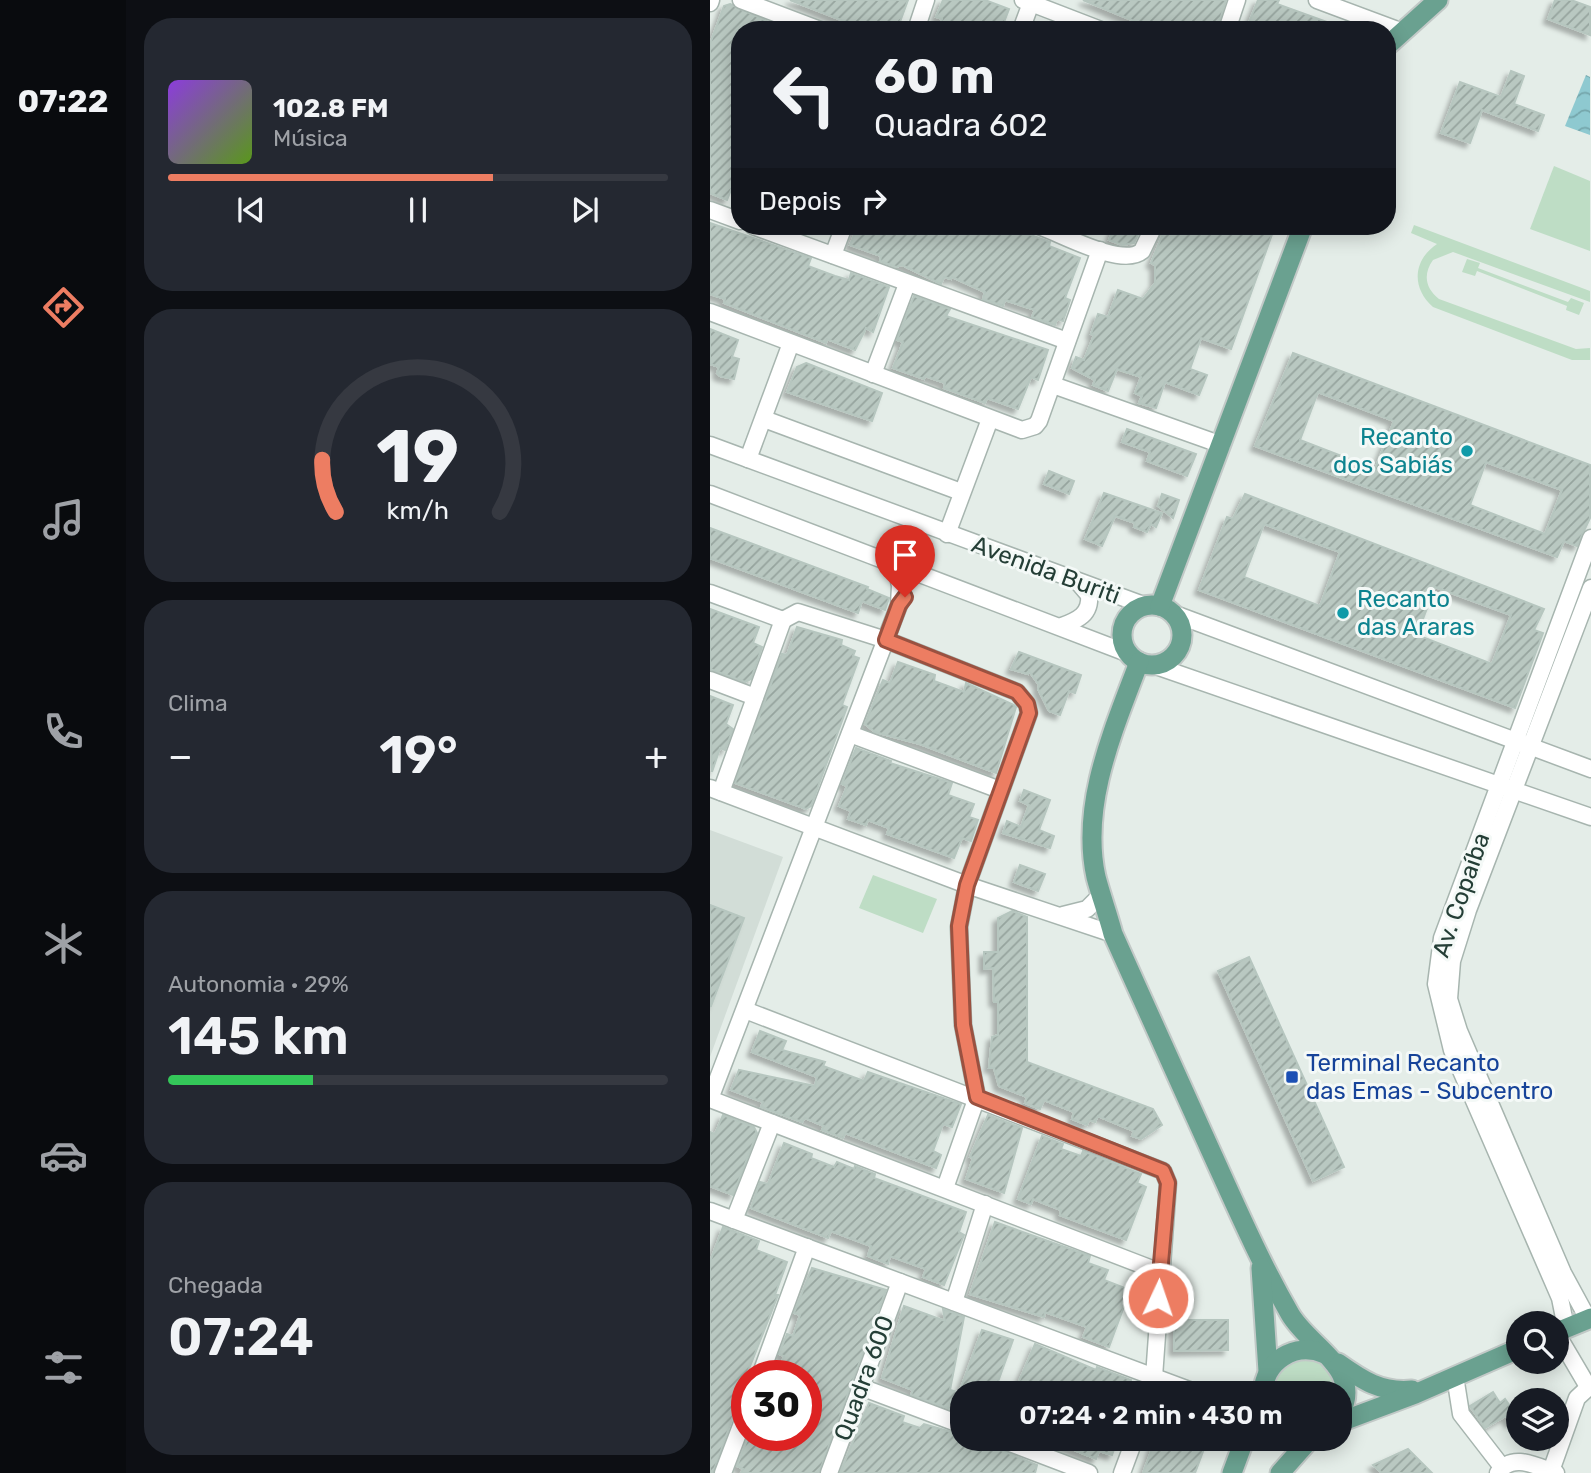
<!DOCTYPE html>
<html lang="pt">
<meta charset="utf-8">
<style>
:root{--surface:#171b24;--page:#242831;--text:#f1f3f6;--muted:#9ea1a6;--line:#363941;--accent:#ed7d62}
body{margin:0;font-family:Rubik,sans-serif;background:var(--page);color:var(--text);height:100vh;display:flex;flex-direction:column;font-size:26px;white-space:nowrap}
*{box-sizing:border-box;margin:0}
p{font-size:23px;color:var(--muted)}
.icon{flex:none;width:38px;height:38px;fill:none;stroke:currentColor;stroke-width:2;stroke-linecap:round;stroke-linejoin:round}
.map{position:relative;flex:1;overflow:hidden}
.sheet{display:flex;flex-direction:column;gap:18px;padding:18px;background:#0d0f14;width:584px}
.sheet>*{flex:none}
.banner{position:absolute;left:21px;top:21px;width:665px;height:214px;border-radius:28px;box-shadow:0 4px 18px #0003;background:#171b24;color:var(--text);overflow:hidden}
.controls{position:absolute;left:796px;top:1311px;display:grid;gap:14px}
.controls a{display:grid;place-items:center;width:63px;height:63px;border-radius:50%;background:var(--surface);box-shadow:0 4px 18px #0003;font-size:35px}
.speed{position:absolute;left:21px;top:1360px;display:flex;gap:14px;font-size:35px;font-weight:700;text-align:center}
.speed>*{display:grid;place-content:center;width:91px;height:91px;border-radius:50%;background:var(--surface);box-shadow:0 4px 18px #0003;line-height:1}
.speed .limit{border:10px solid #d22;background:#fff;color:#111}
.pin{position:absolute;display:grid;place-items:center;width:60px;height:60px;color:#fff;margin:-72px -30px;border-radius:50% 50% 50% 0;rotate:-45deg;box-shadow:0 0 7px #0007}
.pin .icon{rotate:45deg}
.me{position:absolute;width:77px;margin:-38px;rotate:3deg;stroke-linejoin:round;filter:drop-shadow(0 0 5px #0008)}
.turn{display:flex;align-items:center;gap:24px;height:147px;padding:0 28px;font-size:32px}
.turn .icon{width:91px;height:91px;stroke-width:2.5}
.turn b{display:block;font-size:49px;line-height:60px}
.then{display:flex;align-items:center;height:66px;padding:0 28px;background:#0003;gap:14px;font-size:26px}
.big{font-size:52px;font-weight:600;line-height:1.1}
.sheet .widget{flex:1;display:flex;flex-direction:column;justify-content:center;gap:10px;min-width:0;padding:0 24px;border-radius:28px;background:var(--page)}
.sheet .dial{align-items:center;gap:0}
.dial svg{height:182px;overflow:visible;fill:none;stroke:var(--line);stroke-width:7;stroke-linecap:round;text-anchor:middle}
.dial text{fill:var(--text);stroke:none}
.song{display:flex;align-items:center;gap:21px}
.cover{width:84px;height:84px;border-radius:10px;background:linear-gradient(135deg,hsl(270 70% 55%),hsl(90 70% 35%))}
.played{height:7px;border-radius:4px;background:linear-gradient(90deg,var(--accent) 65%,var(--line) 65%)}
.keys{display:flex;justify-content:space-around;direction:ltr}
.heat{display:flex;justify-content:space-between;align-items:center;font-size:38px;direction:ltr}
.charge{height:10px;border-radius:5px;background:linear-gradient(90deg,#34c759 29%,var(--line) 0)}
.trip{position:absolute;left:240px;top:1381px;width:402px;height:70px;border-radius:28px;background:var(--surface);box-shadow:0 4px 18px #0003;font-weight:600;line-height:70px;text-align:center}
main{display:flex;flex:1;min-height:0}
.tab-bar{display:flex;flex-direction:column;width:126px;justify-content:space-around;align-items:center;background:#090b0e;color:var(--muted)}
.tab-bar .icon{width:49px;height:49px}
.tab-bar .on{color:var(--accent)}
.tab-bar b{font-size:32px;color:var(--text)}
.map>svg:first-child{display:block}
.built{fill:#d2ddd7}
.grass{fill:#beddc5}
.water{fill:url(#water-waves)}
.building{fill:url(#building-hatch);stroke:#b6c6bf;stroke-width:2;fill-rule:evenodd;filter:url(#shadow)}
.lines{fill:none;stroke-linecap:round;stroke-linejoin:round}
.minor-casing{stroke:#a7b5af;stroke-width:19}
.major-casing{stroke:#c2c9c7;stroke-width:23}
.minor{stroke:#fff;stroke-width:16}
.major{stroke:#6aa190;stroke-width:19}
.route-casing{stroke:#9a5140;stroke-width:18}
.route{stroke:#ed7d62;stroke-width:12}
.culture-dot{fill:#0f9aa8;stroke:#f4f9f7;stroke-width:2.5}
.transit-dot{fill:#1a4fb4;stroke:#f4f9f7;stroke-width:2.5}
.labels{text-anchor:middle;stroke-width:6;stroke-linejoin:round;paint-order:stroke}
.culture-label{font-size:24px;fill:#0d838f;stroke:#f4f9f7;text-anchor:end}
.street-label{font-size:24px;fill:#243e36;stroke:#f4f9f7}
.transit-label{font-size:24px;fill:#164399;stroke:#f4f9f7;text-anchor:start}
</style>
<main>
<nav class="tab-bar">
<b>07:22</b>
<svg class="icon on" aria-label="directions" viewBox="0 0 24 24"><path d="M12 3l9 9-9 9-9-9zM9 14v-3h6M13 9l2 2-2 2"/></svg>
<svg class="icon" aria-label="music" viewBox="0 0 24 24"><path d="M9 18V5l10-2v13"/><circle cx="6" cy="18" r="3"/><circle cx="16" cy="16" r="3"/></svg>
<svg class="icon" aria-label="phone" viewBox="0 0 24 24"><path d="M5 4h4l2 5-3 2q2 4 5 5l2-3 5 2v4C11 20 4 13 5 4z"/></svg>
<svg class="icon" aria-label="climate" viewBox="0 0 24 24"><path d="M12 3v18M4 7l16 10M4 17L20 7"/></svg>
<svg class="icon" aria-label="car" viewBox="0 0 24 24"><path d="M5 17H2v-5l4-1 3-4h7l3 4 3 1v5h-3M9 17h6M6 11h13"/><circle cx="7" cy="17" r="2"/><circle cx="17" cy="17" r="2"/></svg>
<svg class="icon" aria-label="filters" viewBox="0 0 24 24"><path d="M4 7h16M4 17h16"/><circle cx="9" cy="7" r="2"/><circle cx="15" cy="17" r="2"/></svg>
</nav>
<section class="sheet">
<div class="widget">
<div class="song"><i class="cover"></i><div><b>102.8 FM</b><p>Música</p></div></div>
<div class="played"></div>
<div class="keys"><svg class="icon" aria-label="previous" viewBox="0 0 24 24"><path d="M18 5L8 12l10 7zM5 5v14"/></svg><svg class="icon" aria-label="pause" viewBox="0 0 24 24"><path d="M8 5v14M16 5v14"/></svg><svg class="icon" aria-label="next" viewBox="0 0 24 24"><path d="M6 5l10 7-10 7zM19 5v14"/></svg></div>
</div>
<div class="widget dial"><svg viewBox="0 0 100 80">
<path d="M14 69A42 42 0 1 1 86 69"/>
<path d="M14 69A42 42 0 0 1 8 46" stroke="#ed7d62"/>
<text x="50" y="56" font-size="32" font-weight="700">19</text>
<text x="50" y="72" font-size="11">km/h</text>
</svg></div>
<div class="widget"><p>Clima</p>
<div class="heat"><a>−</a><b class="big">19°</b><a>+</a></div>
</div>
<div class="widget"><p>Autonomia · 29%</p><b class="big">145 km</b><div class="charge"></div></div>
<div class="widget"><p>Chegada</p><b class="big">07:24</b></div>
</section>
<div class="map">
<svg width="881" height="1473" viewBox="0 0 881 1473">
<defs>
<pattern id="water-waves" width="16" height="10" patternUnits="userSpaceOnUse" patternTransform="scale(1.75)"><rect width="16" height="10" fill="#8ec9d0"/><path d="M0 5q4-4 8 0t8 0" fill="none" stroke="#74a5aa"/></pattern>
<pattern id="building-hatch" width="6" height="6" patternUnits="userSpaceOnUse" patternTransform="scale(1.75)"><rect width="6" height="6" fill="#b9c8c1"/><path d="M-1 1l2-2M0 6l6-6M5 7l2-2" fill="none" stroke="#96a49e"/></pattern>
<filter id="shadow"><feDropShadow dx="-4.5" dy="4.5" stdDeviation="2" flood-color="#0004"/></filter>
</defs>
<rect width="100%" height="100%" fill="#e4ede8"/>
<polygon class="built" points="0,830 73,857 0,1057"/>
<g class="grass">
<polygon points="844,166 880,181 880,251 820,229"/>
<path d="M704 225 880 291V302L743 252 723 260C713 274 715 288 729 299L866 349 880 348V360H862L723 307C701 288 703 260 727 244L701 233Z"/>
<polygon points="757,259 770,263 768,268 858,302 861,298 874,303 869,315 856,310 857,306 767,271 765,276 752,272"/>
<polygon points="163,875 227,899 213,933 149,908"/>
<polygon points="602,1358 618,1366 629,1393 560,1393 561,1384 576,1362"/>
</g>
<polygon class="water" points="876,75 880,77 880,135 855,126"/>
<g class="building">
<polygon points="80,0 198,0 187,30 157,30"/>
<polygon points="233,0 275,0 299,9 291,30 238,30 230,27 232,19 226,17"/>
<polygon points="373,0 516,0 507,30 446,30"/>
<polygon points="548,0 569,0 567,4 639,30 536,30"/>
<polygon points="845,0 861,0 880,7 880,35 838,19"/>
<polygon points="20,4 61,23 58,30 30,30 30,167 17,200 0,193 0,44 14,6"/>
<polygon points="801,71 814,76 804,104 834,115 828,131 772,110 760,143 731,133 750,82 791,97"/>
<polygon points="0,223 101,258 98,266 125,276 139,280 141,273 179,287 163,332 156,328 145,350 117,339 116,343 14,303 15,299 0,294"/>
<polygon points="148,226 296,226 340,242 339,246 370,258 355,298 360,300 353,321 347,319 345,325 322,317 325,310 295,300 293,306 273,299 275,292 242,277 241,279 234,277 231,284 192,265 186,267 170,261 171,256 140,245"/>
<polygon points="405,226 432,226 424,243 412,245 399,240"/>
<polygon points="456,226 565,226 521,349 491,338 480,369 497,375 489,395 455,382 446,408 429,403 432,396 425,393 431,377 407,369 398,391 383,385 385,380 362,368 366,357 374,360 384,335 381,334 388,314 398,317 408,290 433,299 445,283 445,265 441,263"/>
<polygon points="204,296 240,309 236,316 338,350 328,380 321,377 308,409 277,398 275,403 234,388 235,383 215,376 214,379 183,368 193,342 187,340"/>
<polygon points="0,329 28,340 22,357 29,359 24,379 10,376 7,373 9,367 0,364"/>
<path d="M583 353 880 465V518L867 546 854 541 847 557 545 446ZM608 392 684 421 665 469 590 440ZM776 462 852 490 835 534 760 505Z"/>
<polygon points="96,363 172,393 162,421 77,392 87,367"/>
<polygon points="417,429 486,454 477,476 437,461 440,452 412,442"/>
<polygon points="339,471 364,481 359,494 334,484"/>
<polygon points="394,493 452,513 446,527 441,524 437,532 424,527 425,523 405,516 392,546 375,539"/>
<polygon points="452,494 469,500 463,518 448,506"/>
<path d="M535 494 834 609 824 630 833 633 805 708 489 590 517 517 523 519ZM554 524 630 552 610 606 534 577ZM725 587 801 615 782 664 707 635Z"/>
<polygon points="0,528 158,587 157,589 179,598 175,610 152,601 148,613 0,558"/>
<polygon points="0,609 49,627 43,643 52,647 41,679 35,682 0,669"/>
<polygon points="87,627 132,640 131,645 145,651 143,656 149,658 132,705 137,707 101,806 96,809 25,783 72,654 77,655"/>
<polygon points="309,652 371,675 365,693 359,691 350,715 339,711 328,689 329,685 319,671 318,674 301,669"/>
<polygon points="188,662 225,675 224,681 254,692 256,683 304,705 306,707 286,773 210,744 165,732 155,724 173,680 180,683"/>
<polygon points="0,696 23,705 16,724 23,729 15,750 10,748 2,772"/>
<polygon points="146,748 181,761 180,763 242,783 238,795 264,804 259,817 268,820 261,841 252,838 244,858 177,834 179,828 158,820 156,825 138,819 141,811 129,806 137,786 132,784"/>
<polygon points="314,790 340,800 329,830 344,836 340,848 293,833 297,821 311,827 319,805 310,801"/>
<polygon points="310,865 335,874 328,891 304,882"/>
<polygon points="0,905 34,918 1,1006 0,1006"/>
<polygon points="302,911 317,917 317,1062 443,1109 452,1125 431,1139 422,1136 424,1131 388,1116 385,1122 379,1120 377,1125 362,1119 364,1112 334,1100 330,1109 315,1103 317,1097 289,1086 284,1068 279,1068 282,1037 288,1035 288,1002 284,1002 283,968 274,969 274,952 288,952 288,918"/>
<polygon points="539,957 634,1167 603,1181 508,971"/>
<polygon points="50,1031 76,1041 72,1050 115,1062 113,1066 154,1081 158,1072 251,1104 242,1127 233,1124 223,1151 231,1155 226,1168 135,1133 133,1138 112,1130 114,1126 95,1118 92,1122 51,1107 53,1102 21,1090 29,1070 105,1086 107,1077 42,1052"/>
<polygon points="13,1115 44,1127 47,1133 23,1195 0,1186 0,1132 5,1134"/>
<polygon points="278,1115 312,1128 294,1193 256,1179 263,1158 260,1157"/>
<polygon points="332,1136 353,1144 351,1149 371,1156 373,1151 431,1174 427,1183 436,1187 416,1240 350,1215 351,1210 323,1199 321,1204 308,1199"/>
<polygon points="74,1143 102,1154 101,1158 124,1167 127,1162 144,1169 145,1166 165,1174 164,1178 256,1212 249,1232 254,1235 234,1285 213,1277 216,1269 180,1256 178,1264 158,1256 161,1246 121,1231 118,1238 41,1208 50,1182 58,1184"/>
<polygon points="285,1222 380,1256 378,1263 398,1270 394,1280 420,1290 399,1347 373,1337 377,1327 335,1312 334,1317 260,1294"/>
<polygon points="13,1227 49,1241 46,1250 77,1262 65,1295 68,1295 37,1374 37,1390 26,1408 3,1473 0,1473 0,1262"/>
<polygon points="102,1268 176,1290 109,1473 31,1473 33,1469 27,1466 39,1435 96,1435 96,1376 67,1376 74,1356 69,1354 77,1334 83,1336 90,1315 84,1313"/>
<polygon points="194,1306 235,1321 233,1309 254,1317 240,1390 248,1392 243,1410 201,1395 203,1390 172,1378"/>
<polygon points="464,1320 518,1320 518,1350 464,1351"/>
<polygon points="272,1330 303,1340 284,1393 249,1393"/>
<polygon points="325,1344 386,1370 387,1367 421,1380 416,1393 304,1393"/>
<polygon points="783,1392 790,1403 795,1399 800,1406 803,1404 808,1418 800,1423 796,1416 775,1428 760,1406"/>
<polygon points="159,1403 194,1416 192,1422 210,1428 214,1424 252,1435 252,1438 279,1445 327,1465 325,1473 130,1473"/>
<polygon points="335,1438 408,1438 402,1455 389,1451 386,1459"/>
<polygon points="446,1438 498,1438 485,1473 433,1473"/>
<polygon points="698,1449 722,1473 672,1473 663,1465"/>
</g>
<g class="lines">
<defs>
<g id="minor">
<polyline points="31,0 110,30"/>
<polyline points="313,0 391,30"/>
<polyline points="607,0 690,31"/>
<polyline points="0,3 1,0"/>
<polyline points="206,30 216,0"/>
<polyline points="311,30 321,3"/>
<polyline points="517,30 527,0"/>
<polyline points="0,210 30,221"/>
<polyline points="43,226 357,341"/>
<path d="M329 226C352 234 412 268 432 251L444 226"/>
<polyline points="123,255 134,226"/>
<polyline points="0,312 312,430 325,426 329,421 390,250"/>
<polyline points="163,374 197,284"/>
<polyline points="343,385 512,445"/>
<polyline points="54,419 251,492"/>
<polyline points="0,445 436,606"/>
<polyline points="38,459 81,343"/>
<polyline points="0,494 417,653"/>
<polyline points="237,534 280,419"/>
<polyline points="0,593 73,620 88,612 176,640 307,692 317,704 319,713 257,885 249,927 253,1025 267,1097"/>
<polyline points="462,613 881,769"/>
<path d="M352 626C368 620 381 614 379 595L368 582"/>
<polyline points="443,665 881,817"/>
<polyline points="0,680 45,697"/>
<polyline points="140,734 290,790"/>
<polyline points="0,788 257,885 403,934"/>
<polyline points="11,792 73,620"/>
<polyline points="353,915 377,909 392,894"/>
<polyline points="35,1010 453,1171 458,1183 444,1377 439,1393"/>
<polyline points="0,1099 189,605 190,586 186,565"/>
<polyline points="0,1099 450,1272"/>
<polyline points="235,1188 267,1097"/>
<polyline points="0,1211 487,1393"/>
<polyline points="24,1220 62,1123"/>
<polyline points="244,1302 275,1204"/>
<polyline points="878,1319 853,1273 749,1031 739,999 742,961 758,910 881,588"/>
<polyline points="856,1328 850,1298 742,1050 726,984 732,938 881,538"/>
<polyline points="847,1334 877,1385"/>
<polyline points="50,1376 97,1247"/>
<polyline points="745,1376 751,1414 792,1467"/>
<polyline points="151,1387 252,1425"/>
<polyline points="287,1438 379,1473"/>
<polyline points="841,1471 867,1398 881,1385"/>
<polyline points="13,1473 37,1410"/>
<polyline points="119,1473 190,1282"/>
<polyline points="412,1473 425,1438"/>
<path d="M788 1473C802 1452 826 1466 846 1473"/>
</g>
<g id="major">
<polyline points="677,46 728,0"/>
<circle cx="442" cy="635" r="30"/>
<polyline points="450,606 593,226"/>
<path d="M429 662C404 729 370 804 386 877 391 896 398 915 403 934 435 1005 467 1076 499 1147 525 1204 549 1260 580 1314 599 1347 654 1369 630 1414"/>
<polyline points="551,1268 558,1371"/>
<polyline points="847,1332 881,1318"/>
<path d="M628 1363C652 1380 671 1393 702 1390"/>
<path d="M553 1393C554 1361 585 1341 615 1354"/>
<polyline points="630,1422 705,1394 808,1349"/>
<polyline points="522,1473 535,1438"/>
<polyline points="570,1473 601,1438"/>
</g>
</defs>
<use href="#minor" class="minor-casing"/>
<use href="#major" class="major-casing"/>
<use href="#minor" class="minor"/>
<use href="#major" class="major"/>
</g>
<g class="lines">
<defs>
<polyline id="route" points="195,597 189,605 176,640 307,692 317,704 319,713 257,885 249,926 253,1025 267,1097 453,1171 458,1183 448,1298"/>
</defs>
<use href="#route" class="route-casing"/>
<use href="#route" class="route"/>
</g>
<g class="culture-dot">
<circle cx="757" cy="451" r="7"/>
<circle cx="633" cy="613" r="7"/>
</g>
<rect class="transit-dot" x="575" y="1070" width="14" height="14" rx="3.5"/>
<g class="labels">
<g class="culture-label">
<text x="743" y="445">Recanto<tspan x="743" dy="28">dos Sabiás</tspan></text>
<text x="647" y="607" text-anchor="start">Recanto<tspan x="647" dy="28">das Araras</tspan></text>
</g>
<g class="street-label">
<text transform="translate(336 570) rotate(20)" y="8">Avenida Buriti</text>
<text transform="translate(751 895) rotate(-71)" y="8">Av. Copaíba</text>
<text transform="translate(154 1378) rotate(-70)" y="8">Quadra 600</text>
</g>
<g class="transit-label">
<text x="596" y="1071">Terminal Recanto<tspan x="596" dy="28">das Emas - Subcentro</tspan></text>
</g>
</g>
</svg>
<div class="controls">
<a><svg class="icon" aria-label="search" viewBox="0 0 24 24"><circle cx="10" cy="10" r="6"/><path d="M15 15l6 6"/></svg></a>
<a><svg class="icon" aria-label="layers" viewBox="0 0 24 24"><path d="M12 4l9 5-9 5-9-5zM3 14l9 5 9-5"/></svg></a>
</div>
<div class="speed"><div class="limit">30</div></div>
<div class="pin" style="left:195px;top:597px;background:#d93025"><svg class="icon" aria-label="arrive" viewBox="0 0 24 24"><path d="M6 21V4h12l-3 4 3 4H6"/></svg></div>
<svg class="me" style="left:448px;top:1298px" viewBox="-20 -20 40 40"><circle r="17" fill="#ed7d62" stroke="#fff" stroke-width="3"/><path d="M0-11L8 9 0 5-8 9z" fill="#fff"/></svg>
<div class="trip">07:24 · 2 min · 430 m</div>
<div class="banner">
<div class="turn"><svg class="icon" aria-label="left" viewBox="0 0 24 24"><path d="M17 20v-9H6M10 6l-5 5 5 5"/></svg><div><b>60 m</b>Quadra 602</div></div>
<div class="then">Depois<svg class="icon" aria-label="right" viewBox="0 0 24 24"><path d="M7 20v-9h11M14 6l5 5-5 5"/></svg></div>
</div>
</div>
</main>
